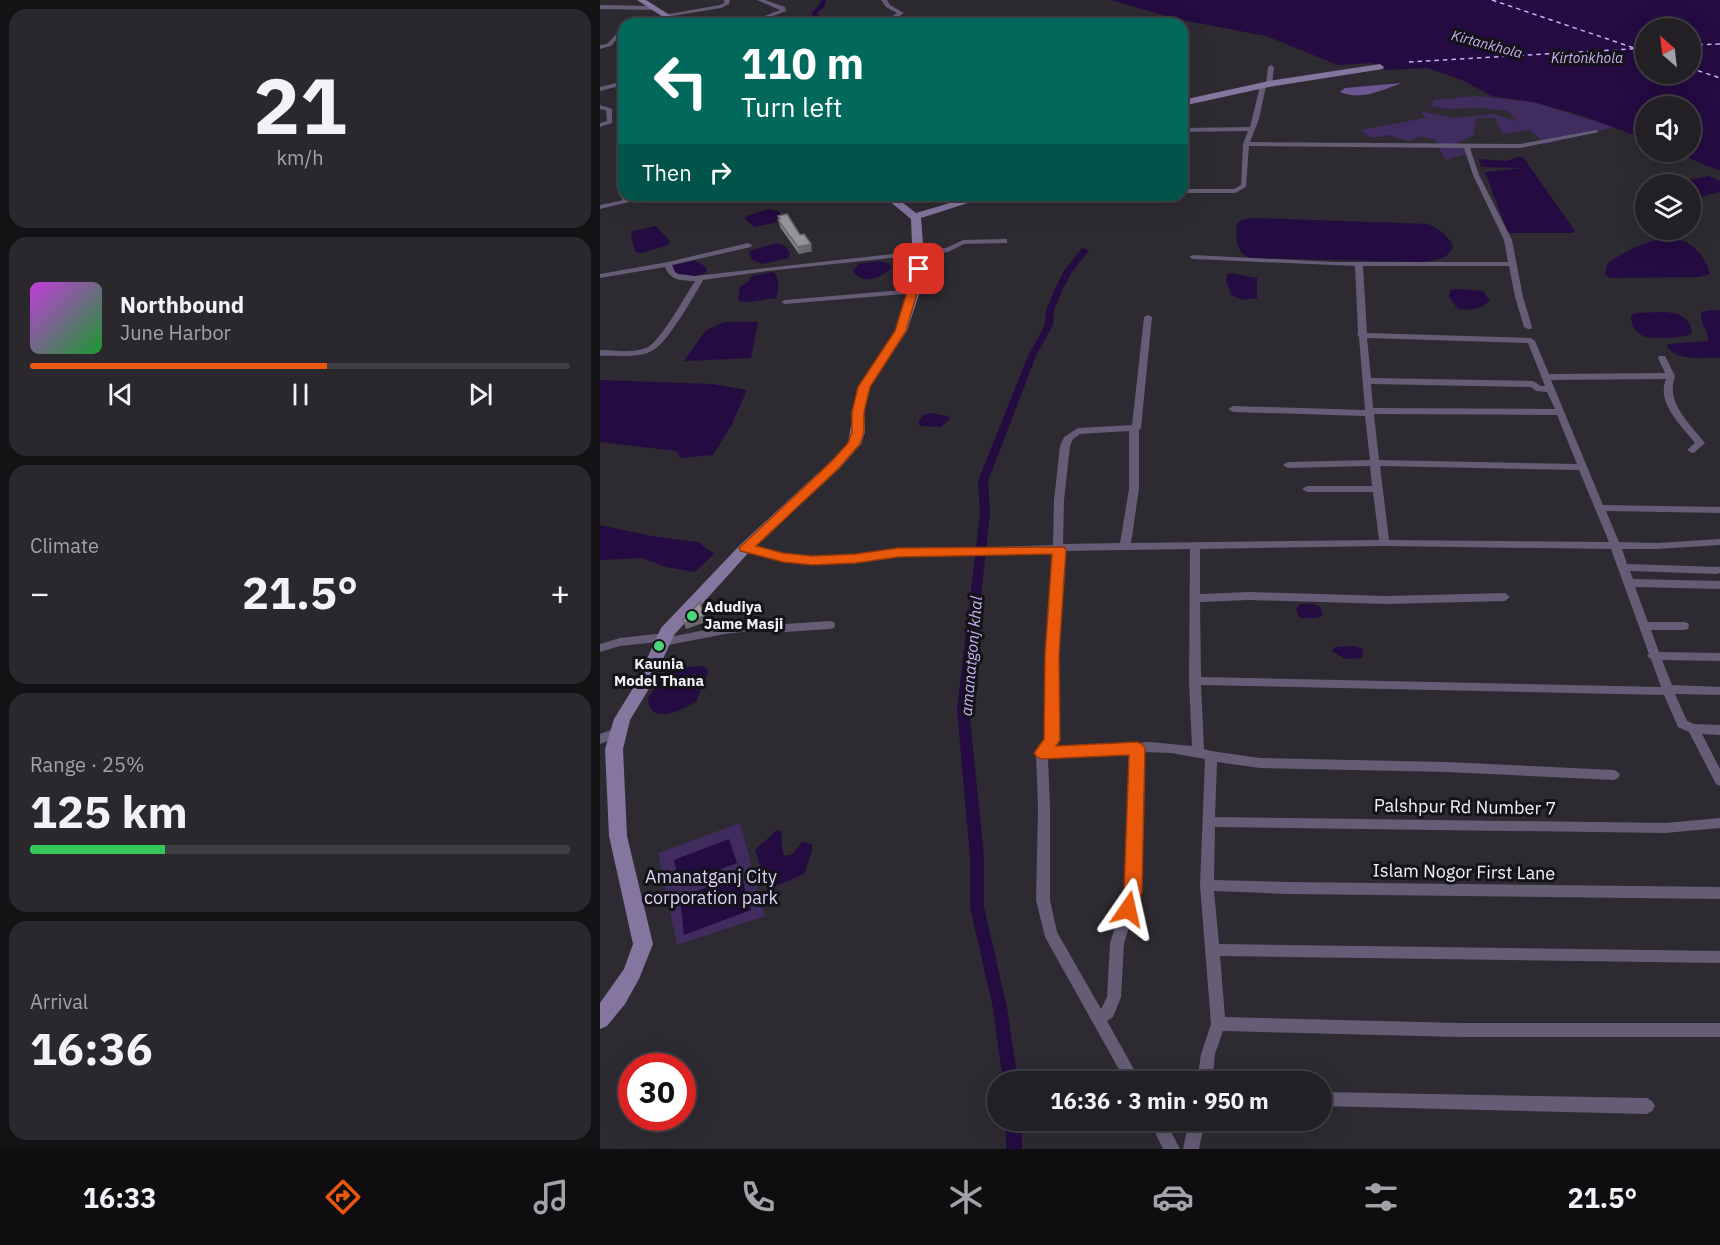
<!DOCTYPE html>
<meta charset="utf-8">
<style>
:root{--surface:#222025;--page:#2a282d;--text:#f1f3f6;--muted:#a2a3a7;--line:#3f3e42;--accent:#ea580c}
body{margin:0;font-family:"IBM Plex Sans",sans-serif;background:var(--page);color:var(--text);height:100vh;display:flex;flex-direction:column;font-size:22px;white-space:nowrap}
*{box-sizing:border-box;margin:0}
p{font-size:20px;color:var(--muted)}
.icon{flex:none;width:33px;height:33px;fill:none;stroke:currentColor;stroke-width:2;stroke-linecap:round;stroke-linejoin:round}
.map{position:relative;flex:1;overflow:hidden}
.side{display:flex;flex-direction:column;gap:9px;padding:9px;background:#131214;width:600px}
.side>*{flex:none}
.banner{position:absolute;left:18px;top:18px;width:570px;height:183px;border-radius:18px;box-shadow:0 6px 24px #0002,0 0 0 2px var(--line);background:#00695c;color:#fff;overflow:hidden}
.needle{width:39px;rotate:332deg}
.tools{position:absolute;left:1035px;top:18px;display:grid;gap:12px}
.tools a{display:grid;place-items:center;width:66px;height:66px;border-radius:50%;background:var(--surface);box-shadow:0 6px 24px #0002,0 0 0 2px var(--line);font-size:30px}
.speed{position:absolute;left:18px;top:1053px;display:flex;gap:12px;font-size:30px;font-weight:700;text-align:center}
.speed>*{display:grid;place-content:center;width:78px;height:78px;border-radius:50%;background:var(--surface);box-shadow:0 6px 24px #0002,0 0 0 2px var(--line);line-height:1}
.speed .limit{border:9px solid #d22;background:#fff;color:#111}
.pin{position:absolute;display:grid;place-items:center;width:51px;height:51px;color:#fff;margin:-26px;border-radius:12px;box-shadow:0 3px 9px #0006}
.me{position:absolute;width:66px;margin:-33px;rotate:11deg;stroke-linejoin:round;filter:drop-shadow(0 0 4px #0008)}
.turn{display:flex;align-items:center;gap:21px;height:126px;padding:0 24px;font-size:27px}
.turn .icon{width:78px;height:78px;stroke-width:2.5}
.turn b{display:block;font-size:42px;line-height:51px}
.then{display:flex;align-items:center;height:57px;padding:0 24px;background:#0003;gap:12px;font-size:22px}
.big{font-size:45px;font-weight:700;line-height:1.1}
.side .widget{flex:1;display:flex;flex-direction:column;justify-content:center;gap:9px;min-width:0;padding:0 21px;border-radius:18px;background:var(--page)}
.side .dial{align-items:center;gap:0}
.dial b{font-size:78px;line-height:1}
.song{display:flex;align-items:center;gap:18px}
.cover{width:72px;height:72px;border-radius:9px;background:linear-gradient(135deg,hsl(290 70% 55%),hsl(130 70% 35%))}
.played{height:6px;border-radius:3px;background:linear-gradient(90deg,var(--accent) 55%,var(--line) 55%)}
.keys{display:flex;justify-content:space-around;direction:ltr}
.heat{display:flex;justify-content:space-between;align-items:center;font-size:33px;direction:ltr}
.charge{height:9px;border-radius:4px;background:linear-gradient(90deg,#34c759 25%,var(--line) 0)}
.trip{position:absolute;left:387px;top:1071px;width:345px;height:60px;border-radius:30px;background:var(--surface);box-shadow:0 6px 24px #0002,0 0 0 2px var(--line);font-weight:700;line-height:60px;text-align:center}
.menu{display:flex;height:96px;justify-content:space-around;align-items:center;background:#0e0d0f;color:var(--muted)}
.menu .icon{width:42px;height:42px}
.menu .current{color:var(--accent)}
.menu b{font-size:27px;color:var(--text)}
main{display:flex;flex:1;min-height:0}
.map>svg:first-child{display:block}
.green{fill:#402c5e}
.forest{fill:#6d5692}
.water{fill:#240b41;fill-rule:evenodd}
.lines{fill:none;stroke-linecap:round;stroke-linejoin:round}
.canal{fill:#240b41;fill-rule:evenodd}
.ferry{stroke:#cab1f8;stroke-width:1.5;stroke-dasharray:4.5 4;stroke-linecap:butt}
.minor{fill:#655c76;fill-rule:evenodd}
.secondary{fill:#8576a0;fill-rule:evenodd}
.wall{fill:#817e86}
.shaded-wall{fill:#69676d}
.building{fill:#96939c;stroke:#69676d;stroke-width:1.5}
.route{fill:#ea580c;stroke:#983908;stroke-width:1.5}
.poi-dot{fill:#4bd677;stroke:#141317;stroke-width:2}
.labels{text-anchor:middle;stroke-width:6;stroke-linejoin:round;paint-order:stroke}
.far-water-label{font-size:14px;font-style:italic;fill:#cab1f8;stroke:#141317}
.poi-label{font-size:15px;font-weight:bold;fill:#f3f1f6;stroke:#141317;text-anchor:start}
.water-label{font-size:16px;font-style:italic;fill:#cab1f8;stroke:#141317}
.near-street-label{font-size:18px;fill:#f3f1f6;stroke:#141317}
.near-park-label{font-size:18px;fill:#dfd3f7;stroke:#141317}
</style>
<main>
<section class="side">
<div class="widget dial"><b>21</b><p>km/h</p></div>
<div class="widget">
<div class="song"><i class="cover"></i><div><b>Northbound</b><p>June Harbor</p></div></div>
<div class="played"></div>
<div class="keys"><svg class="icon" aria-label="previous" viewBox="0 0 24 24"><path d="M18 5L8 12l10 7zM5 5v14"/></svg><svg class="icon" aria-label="pause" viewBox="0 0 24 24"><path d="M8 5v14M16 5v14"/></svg><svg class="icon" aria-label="next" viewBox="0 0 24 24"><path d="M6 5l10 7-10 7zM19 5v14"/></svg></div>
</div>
<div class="widget"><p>Climate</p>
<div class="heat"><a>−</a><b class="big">21.5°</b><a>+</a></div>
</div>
<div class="widget"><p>Range · 25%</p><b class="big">125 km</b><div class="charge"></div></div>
<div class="widget"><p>Arrival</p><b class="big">16:36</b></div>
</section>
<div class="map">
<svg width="1120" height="1149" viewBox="0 0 1120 1149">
<rect width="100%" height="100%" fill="#2d2a31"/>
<g class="green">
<polygon points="877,96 933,102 1014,127 946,144 929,130 902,134 895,118 876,118 874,135 859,142 867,154 845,160 836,140 820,136 810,141 788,135 772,138 760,130 825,118 821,111 854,118 893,114 918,121 908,111 881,108 846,109 831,106 834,100"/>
<polygon points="140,823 165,916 77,945 58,853"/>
</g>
<path class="forest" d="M802 83C782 90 761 101 740 92L745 88Z"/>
<g class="water">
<path d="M511 0H1120V171L1074 152H1090V106H1046L1045 139 983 116 933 102 892 96 862 80 827 68 785 70 771 63 738 65 666 36 577 19ZM1046 28H1090V74H1046Z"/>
<polygon points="917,157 923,157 975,231 973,233 911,233 907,230 885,172 923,168 881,167 879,159 907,161"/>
<polygon points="1109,176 1120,181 1120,192 1091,199 1090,184 1070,184"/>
<polygon points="169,209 180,212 178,222 155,227 145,219 146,216"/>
<path d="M652 218 828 224C840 229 847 235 853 246 849 259 836 260 823 262L651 258C635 253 636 239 637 224L642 220Z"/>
<polygon points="56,226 70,241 68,245 42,253 35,252 31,234 33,231"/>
<path d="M1068 237C1090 239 1105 254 1110 274L1100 277 1019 278H1010L1005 274 1007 264C1025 251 1046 241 1068 237Z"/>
<polygon points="178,243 186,247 190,253 189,258 162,264 151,259 149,251"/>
<polygon points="94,260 106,267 107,272 91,278 74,274 71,266"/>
<path d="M279 261 289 264 292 268C279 278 264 286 253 271L258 264Z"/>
<path d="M173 272C180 276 179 290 176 298L149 302 138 301 140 287 148 282 152 276Z"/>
<polygon points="630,273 657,278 657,298 642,300 631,295 626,280 627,275"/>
<path d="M854 289 883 291 890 301C881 309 870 311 858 309L849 297 850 291Z"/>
<path d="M1112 310 1120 311V358C1102 357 1079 362 1067 347L1068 344 1108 341C1109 330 1100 327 1101 312Z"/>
<path d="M1064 312C1079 313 1090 317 1092 333 1084 339 1053 339 1043 336 1035 332 1031 324 1031 316L1035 313Z"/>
<polygon points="124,322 158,322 151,358 84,361 105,331"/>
<polygon points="0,380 112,384 147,390 132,424 113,455 80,458 77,451 0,442"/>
<polygon points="329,413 348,416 350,419 341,427 320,426 318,423 322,416"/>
<polygon points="0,525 51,536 98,542 114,554 95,572 66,567 42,558 0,560"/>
<polygon points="700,604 713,604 719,606 723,615 717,618 700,618 696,609"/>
<polygon points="754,646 763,649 762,658 745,659 732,651 735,647"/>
<path d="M101 666 106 668 108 672 96 702C81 710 49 727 48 698L67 669Z"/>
<path d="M177 830H180C184 838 179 848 185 856L193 854 202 842 212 844V851L204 874 169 889 155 850Z"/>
<polygon points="129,839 137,863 80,885 74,860"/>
<polygon points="141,875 151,910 84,935 80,897"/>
</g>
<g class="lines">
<g class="canal">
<polygon points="221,0 227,0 224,7 217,13 226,24 220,24 211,13 219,5"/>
<polygon points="482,248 489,250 472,272 462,291 454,310 453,325 436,356 388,481 390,513 369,709 384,857 384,907 407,1008 418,1082 403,1082 393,1008 370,907 370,857 357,709 380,513 378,481 428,356 445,325 446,310 454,291 464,271"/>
<rect x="406" y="1120" width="16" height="29"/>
</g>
<g class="ferry">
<polyline points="892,0 1046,52"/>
<polyline points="1090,45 1120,44"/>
<polyline points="809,62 1046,48"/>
<polyline points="1090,68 1120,78"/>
</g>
<g class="minor">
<polygon points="124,0 130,0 129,4 121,8 66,17 63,15 120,5 124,3"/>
<polygon points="157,0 165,0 185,7 186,11 152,24 144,24 180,10"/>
<polygon points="281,0 287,0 290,5 304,13 288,24 281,24 297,13 286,7"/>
<polygon points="0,5 54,6 57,8 54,10 0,9"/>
<polygon points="74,18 77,20 76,21 41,24"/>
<polygon points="24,26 24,31 11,46 0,49 0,45 7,44"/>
<polygon points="671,65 674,67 672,84 669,86 666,84 668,67"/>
<polygon points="24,81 24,85 0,91 0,87"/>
<path d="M663 84 666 86 659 119 650 142 920 144 996 130 999 132 920 148H870L879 175 912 240 923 297 932 327 931 329H928L924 327 915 297 909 266H763L767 333 931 338 935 341 949 374 1065 373 1058 358 1059 356H1065L1075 376C1065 403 1090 423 1105 443L1095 452 1092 453 1087 450 1095 443C1081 425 1056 403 1066 379L951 380 1003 505 1120 507V513L1006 511 1019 542 1057 543 1120 539V545L1057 549H1022L1027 564 1120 567V573L1117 574 1030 571 1033 579 1120 581V589L1035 587 1048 622H1084L1088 623 1089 626 1088 629 1084 630H1051L1059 652 1120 653V661L1062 660 1072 685 1120 687V695L1075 694 1087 721 1094 724 1120 725V735L1102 734 1120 769V786L1116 784 1089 732 1078 727 1064 695 601 685 604 749 611 751 660 758 847 762 1014 770 1018 772 1020 775 1018 778 1014 780 847 772 660 768 617 762 615 817 1065 823 1120 818V828L1065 833 615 827 614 880 688 882 1120 887V899L688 894 614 891 619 944 1120 951V963L620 956 625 1017 860 1023H1120V1037H860L623 1031 615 1054 612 1082H597L601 1054 611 1024 600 885 605 759 571 753 543 752 540 892 524 943 521 997 513 1017 507 1021 541 1082H526L445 937 436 900 438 808 436 753 446 739V655L452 606 453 552 298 556 236 563 183 561 141 550 140 548 145 545 183 555 236 557 298 550 453 545 454 500 460 446 464 437 478 428 532 425 544 317 548 315 552 317 541 428 539 430V489L531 543 779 540 773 492H707L702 489 707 486H772L770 466 688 468 683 465 688 462 770 460 765 416 633 412 628 409 633 406 765 410 759 337 757 335 758 333 755 266 593 259 589 257 593 255 735 262H908L904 240 873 175 864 148 649 146 646 187 635 193H582V189H634L641 185 643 144 648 131 582 132V128L650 127 660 86ZM767 338 928 343 945 386H941L933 381 771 378ZM771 384 931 387 936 391 947 392 955 409 773 408ZM774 414 957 415 977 464 779 460ZM529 431V489L520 543 463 544 464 500 470 446 473 439 480 434ZM780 466 979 470 1009 542 789 540ZM784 546 1011 549 1049 654 1047 656 1051 659 1061 687 601 677 600 602 649 600 787 604 905 601 910 597 905 593 787 596 649 592 600 594V549ZM590 549 589 681 592 746 550 742 453 748 458 740V655L462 606 463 551ZM531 752 526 892 510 943 507 997 501 1009 457 932 450 900V808L448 757Z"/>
<polygon points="0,105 12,109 12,123 0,127 0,123 7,121 6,110 0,109"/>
<polygon points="24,158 24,195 27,195 30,198 45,195 59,195 0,209 0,205 23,200 18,193 21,160"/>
<path d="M404 239H407V243L364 244 348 252 167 271 103 280C95 295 68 341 55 349 41 359 17 355 0 356V350C14 350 34 354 48 347 61 340 86 295 95 281 81 281 70 280 65 267L0 278V274L68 262 148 243 152 245 151 247 72 265 75 272 78 274 95 276 346 248 363 240Z"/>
<polygon points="314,289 318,291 317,293 185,304 181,302 185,300"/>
<polygon points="230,621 234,622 235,625 234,628 230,629 185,632 158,630 125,634 63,646 59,645 58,642 20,646 0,652 0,644 20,638 65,633 70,637 125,626 158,622 185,624"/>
<polygon points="19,727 23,729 25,732 23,735 0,744 0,734"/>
<polygon points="722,1092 1047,1098 1052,1101 1055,1106 1052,1111 1047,1114 722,1106"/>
<polygon points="549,1120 565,1120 580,1149 563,1149"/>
<polygon points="589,1120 605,1120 599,1149 583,1149"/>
</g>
<g class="secondary">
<polygon points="37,0 46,0 84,24 74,24"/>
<polygon points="780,64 784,67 783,69 669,87 582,106 582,100 669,81"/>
<polygon points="282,195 293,195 316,213 377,195 393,195 321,218 325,269 322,285 307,331 270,387 264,412 265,432 261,444 240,468 150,551 74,635 50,687 30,720 23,749 27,836 53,944 39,979 25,1004 7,1026 0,1029 0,1003 24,969 33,944 9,836 5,749 14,719 35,685 61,628 140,545 230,462 248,443 258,387 295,331 310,285 313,269 311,219"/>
</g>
</g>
<polygon class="wall" points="178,216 200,235 212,251 199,254 180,227"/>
<g class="shaded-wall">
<polygon points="211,244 212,251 199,254 198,247"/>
<polygon points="100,602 106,622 86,629 84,623"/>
</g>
<g class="building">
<polygon points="187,214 200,235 204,234 211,244 198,247 178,220 180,219 178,216"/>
<polygon points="100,602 104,616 84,623 83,620"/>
</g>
<polygon class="route" points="319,266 324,269 306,331 270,387 264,412 264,432 260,444 239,468 156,546 183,553 212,556 256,554 298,548 464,547 466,550 459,655 460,740 456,746 537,742 542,744 545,748 542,892 534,915 528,917 522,915 519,909 524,892 529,755 442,759 437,757 434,753 444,739 445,655 452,554 298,557 256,563 212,565 183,562 141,551 139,548 231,462 248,443 252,432 252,412 258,387 295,331 314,269"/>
<g class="poi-dot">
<circle cx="92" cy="616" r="6"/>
<circle cx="59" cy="646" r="6"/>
</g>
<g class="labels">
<g class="far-water-label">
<text transform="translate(887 44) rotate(15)" y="5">Kirtankhola</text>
<text x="987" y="63">Kirtonkhola</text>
</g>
<g class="poi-label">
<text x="104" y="612">Adudiya<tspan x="104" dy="17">Jame Masji</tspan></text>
<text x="59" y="669" text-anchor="middle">Kaunia<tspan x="59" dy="17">Model Thana</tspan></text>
</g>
<g class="water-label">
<text transform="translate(371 656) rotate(-85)" y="6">amanatgonj khal</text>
</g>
<g class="near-street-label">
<text transform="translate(865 807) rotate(1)" y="6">Palshpur Rd Number 7</text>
<text transform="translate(864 872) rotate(1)" y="6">Islam Nogor First Lane</text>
</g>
<g class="near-park-label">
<text x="111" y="883">Amanatganj City<tspan x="111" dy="21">corporation park</tspan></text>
</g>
</g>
</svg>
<div class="tools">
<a><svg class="needle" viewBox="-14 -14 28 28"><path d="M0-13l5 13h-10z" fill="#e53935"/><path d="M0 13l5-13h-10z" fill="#a2a3a7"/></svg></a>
<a><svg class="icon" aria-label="sound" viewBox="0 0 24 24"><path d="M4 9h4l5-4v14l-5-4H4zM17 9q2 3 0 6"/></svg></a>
<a><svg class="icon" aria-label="layers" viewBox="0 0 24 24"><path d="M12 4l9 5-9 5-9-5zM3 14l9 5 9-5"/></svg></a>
</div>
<div class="speed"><div class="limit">30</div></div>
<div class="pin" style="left:319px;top:269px;background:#d93025"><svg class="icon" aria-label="arrive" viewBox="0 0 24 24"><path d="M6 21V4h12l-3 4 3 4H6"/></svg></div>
<svg class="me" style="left:528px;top:909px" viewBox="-20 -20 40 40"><path d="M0-17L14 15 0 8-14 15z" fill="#ea580c" stroke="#fff" stroke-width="4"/></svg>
<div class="trip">16:36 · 3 min · 950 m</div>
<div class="banner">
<div class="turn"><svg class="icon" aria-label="left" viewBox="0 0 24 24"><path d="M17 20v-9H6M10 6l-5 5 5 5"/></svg><div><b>110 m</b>Turn left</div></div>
<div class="then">Then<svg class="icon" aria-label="right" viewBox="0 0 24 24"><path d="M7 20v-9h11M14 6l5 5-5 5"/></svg></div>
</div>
</div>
</main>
<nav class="menu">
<b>16:33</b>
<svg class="icon current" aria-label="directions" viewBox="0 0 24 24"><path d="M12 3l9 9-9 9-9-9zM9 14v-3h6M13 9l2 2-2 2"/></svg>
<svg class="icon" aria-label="music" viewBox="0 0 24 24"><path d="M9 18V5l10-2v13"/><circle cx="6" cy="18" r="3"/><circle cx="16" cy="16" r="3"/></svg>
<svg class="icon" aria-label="phone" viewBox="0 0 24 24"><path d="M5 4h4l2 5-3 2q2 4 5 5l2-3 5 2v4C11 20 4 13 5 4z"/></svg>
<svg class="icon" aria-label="climate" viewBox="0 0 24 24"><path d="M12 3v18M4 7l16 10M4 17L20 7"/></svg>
<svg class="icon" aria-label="car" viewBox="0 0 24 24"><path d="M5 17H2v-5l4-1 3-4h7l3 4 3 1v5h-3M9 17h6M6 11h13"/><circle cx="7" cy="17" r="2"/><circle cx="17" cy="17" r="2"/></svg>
<svg class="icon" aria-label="filters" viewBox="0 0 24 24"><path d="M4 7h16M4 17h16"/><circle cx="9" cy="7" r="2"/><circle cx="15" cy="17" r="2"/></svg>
<b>21.5°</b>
</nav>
